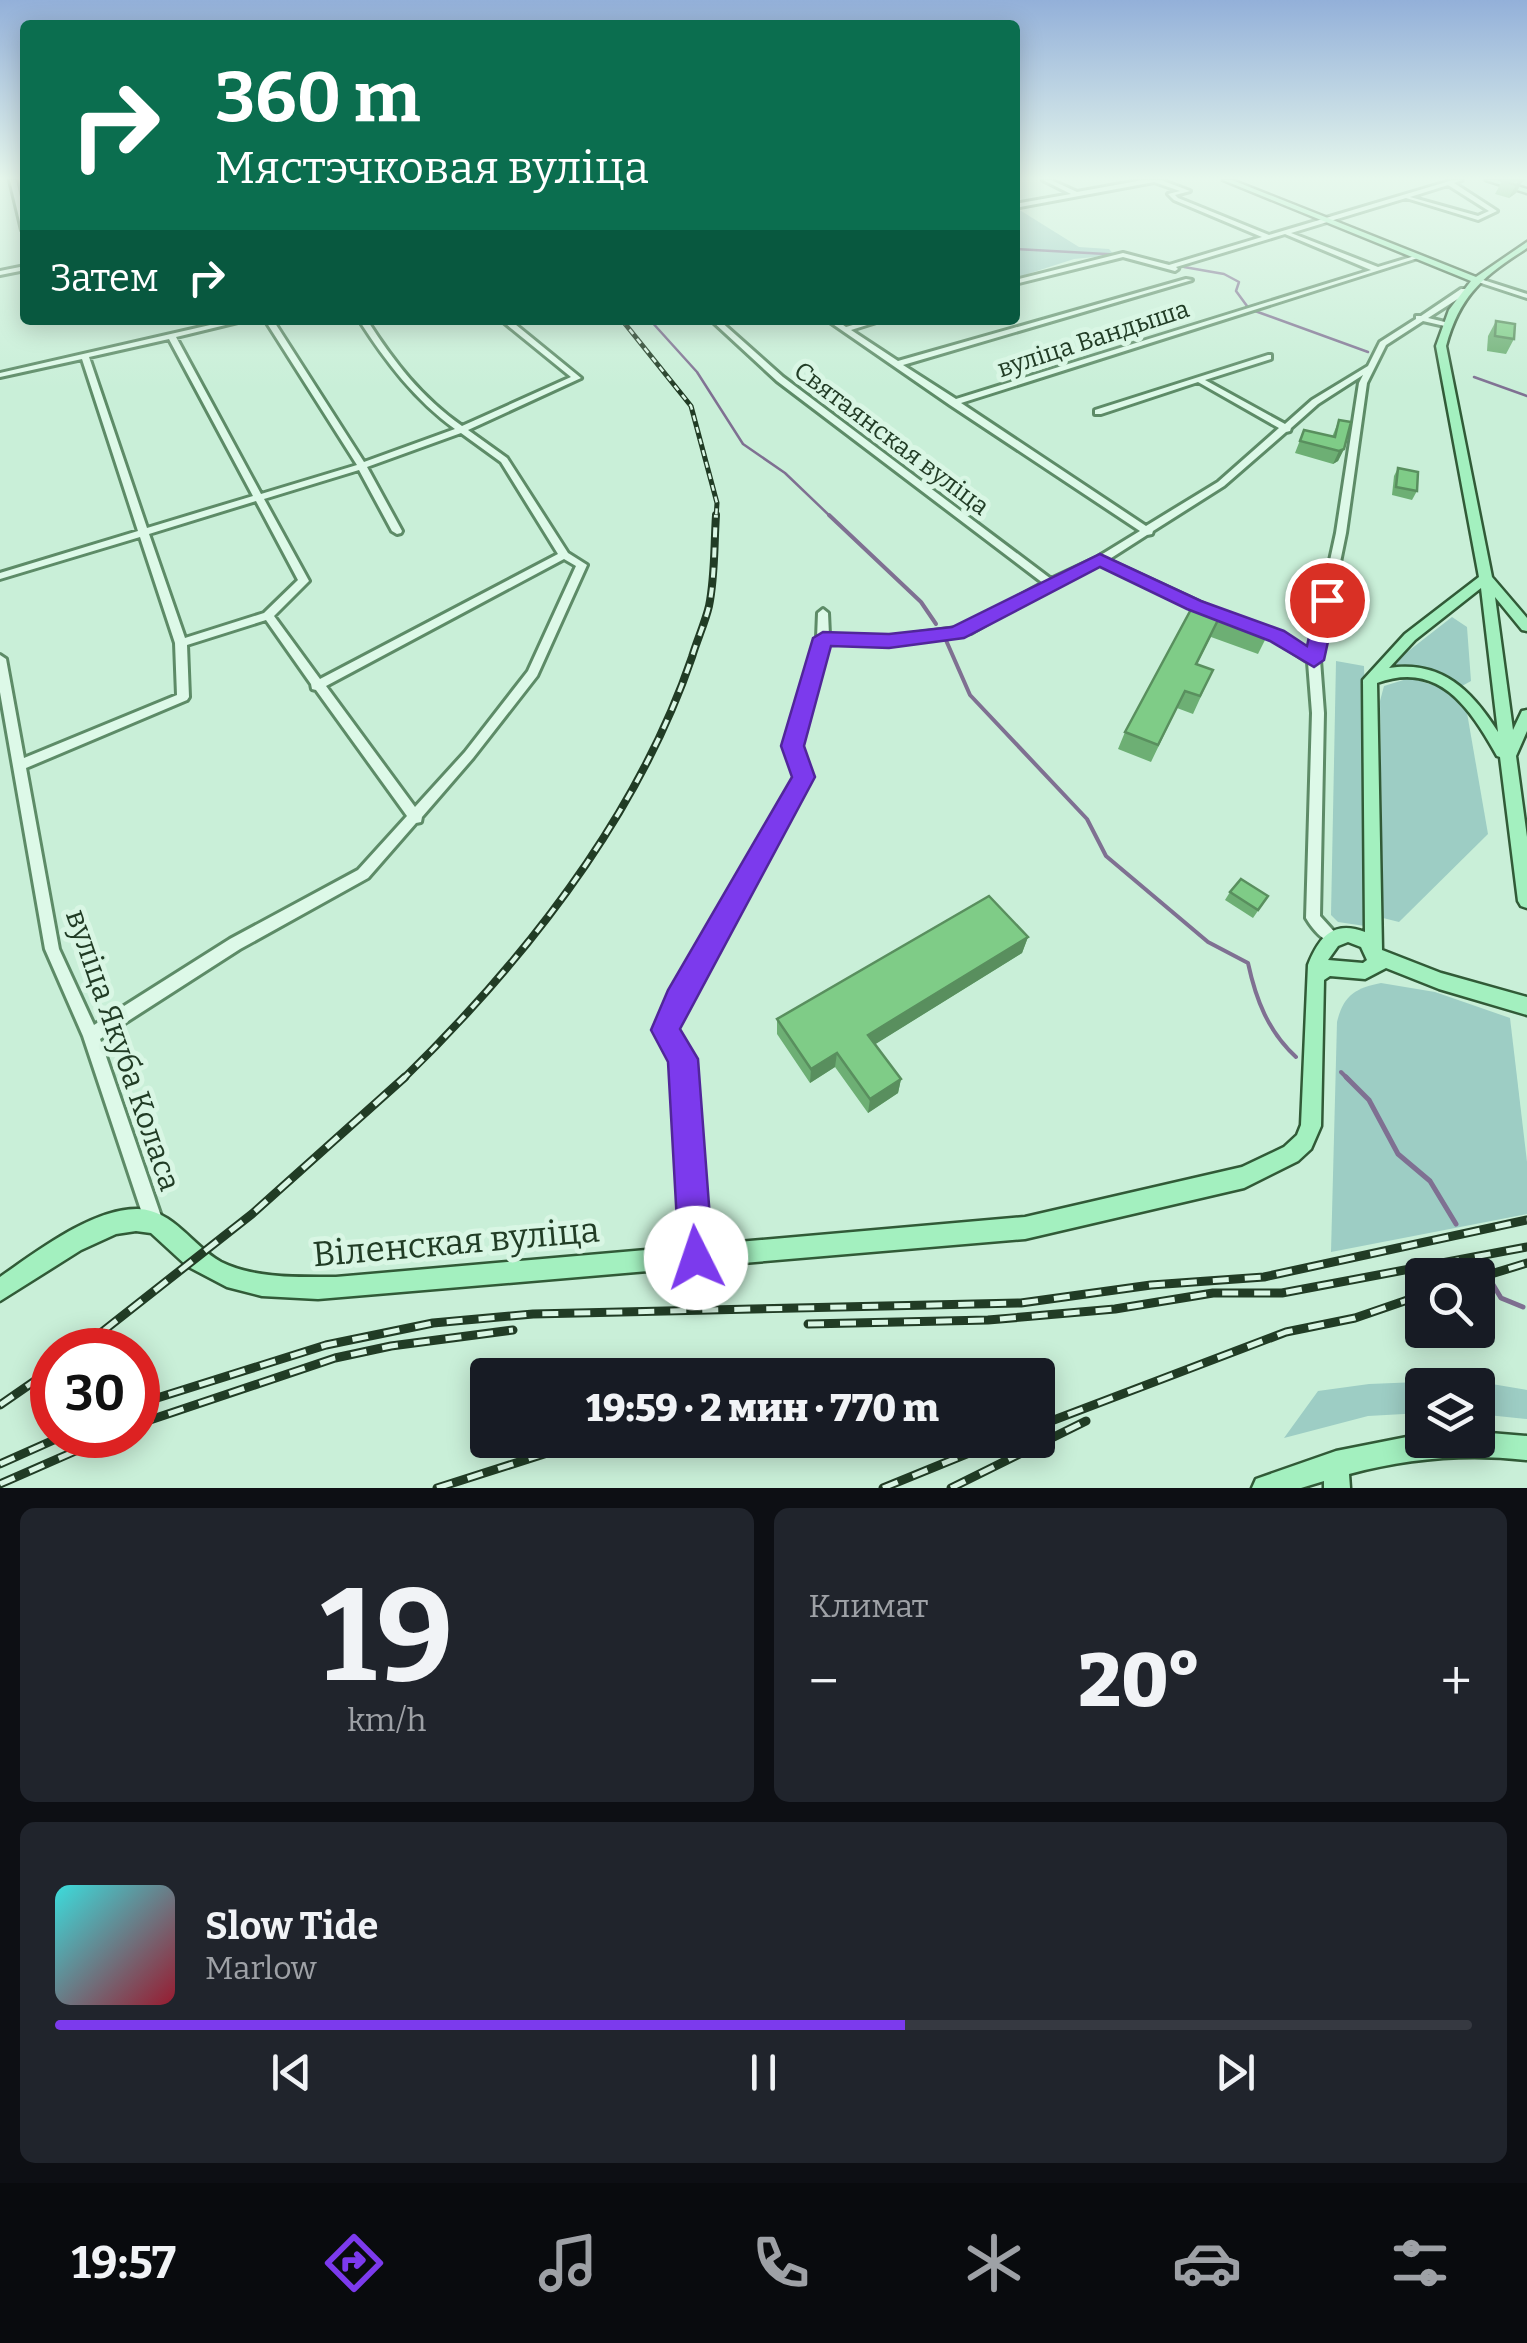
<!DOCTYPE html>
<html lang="ru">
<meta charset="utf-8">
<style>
:root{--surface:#171b24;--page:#20242c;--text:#f1f3f6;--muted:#9ea1a6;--line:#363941;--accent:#7c3aed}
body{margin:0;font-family:Bitter,serif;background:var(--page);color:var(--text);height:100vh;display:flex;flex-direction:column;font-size:38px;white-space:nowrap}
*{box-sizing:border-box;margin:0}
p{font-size:32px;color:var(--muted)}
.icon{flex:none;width:55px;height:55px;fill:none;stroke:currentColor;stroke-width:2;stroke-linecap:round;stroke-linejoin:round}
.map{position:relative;height:1488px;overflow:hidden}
.panel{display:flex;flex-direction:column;gap:20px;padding:20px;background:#0d0f14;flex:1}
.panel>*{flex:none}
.hud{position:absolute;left:20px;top:20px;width:1000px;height:305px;border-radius:10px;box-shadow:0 5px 25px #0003;background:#0b6e4f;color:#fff;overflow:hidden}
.buttons{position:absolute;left:1405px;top:1258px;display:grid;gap:20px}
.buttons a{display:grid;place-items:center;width:90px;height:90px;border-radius:10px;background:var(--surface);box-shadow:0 5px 25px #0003;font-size:50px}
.speed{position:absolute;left:30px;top:1328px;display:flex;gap:20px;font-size:50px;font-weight:700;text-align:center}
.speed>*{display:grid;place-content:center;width:130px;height:130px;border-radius:50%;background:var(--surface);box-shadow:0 5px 25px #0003;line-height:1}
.speed .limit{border:15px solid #d22;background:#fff;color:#111}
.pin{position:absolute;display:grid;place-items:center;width:85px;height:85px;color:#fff;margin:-42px;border:5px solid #fff;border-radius:50%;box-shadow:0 2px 10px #0007}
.me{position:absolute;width:110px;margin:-55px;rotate:356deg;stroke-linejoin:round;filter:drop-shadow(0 0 8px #0008)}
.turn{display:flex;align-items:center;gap:35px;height:210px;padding:0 30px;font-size:45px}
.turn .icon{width:130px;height:130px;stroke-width:2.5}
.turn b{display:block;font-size:70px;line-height:85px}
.then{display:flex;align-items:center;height:95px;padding:0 30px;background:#0003;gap:20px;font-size:38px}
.big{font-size:75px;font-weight:800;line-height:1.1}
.panel .widget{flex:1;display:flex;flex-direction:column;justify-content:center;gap:15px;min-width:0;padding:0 35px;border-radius:15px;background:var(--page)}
.panel .dial{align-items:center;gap:0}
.dial b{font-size:130px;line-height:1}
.song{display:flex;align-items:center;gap:30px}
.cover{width:120px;height:120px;border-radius:15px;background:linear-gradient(135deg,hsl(180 70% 55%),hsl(350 70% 35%))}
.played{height:10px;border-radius:5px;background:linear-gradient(90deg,var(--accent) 60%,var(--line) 60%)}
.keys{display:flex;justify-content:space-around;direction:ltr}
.heat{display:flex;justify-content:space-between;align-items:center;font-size:55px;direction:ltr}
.panel .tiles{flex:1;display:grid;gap:20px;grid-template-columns:1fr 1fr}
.widget:last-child{grid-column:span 2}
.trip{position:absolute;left:470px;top:1358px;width:585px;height:100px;border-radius:10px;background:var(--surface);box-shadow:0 5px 25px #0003;font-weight:800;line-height:100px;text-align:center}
.tab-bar{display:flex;height:160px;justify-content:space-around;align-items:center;background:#090b0e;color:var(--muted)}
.tab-bar .icon{width:70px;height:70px}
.tab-bar .on{color:var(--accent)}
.tab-bar b{font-size:45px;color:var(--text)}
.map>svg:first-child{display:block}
.green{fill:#9dcdc4}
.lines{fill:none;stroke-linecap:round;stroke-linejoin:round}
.stream-far2{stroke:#7f7092;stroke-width:2.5}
.stream-far1{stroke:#7f7092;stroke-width:4}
.stream{stroke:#7f7092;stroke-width:5}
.minor-casing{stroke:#5d8b67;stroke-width:6}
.major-casing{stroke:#315a37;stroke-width:5}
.minor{fill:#ddf9e8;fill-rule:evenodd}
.major{fill:#a3f0bf;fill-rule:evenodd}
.rail-far2-casing{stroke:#213c25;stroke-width:5}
.rail-far1-casing{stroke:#213c25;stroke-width:8}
.rail-casing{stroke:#213c25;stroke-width:9}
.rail-far2{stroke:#d9f6e4;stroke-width:2.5;stroke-dasharray:6;stroke-linecap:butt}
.rail-far1{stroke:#d9f6e4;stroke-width:4;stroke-dasharray:10;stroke-linecap:butt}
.rail{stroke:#d9f6e4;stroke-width:5;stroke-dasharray:16;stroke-linecap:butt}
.wall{fill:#6daf74}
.shaded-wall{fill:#598f5e}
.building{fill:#7fcc87;stroke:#598f5e;stroke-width:2.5}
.route{fill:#7c3aed;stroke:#51269a;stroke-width:2.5}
.labels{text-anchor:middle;stroke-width:10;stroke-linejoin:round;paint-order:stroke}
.far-street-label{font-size:25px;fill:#213c25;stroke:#d9f6e4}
.street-label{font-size:30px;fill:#213c25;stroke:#d9f6e4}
.near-street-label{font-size:35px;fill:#213c25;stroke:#d9f6e4}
</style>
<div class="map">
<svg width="1527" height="1488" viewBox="0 0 1527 1488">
<rect width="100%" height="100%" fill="#c9efd8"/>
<g class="green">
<polygon points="1015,207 1079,247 1109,249 1114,255 1074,259 1015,278"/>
<polygon points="1452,617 1467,627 1471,681 1462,686 1428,669 1388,667"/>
<polygon points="1336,661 1364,666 1367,764 1365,926 1338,922 1331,915"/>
<polygon points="1410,678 1446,689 1466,707 1488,834 1399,922 1383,918 1380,701 1384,686"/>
<path d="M1381 983 1435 992 1510 1018 1527 1162V1214L1331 1252 1337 1022C1343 996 1355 988 1381 983Z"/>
<polygon points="1468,1380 1527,1390 1527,1419 1478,1414 1478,1385 1422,1385 1422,1413 1368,1416 1284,1438 1318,1391 1369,1384"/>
</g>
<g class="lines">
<g class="stream-far2">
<polyline points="1015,249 1124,255"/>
<polyline points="1133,256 1173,264"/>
<polyline points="1184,267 1224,274 1239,282 1236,291 1247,306"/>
<polyline points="1255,311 1368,352"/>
<polyline points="650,320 697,372 743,444 785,473 832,518"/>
<polyline points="1474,377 1527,396"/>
</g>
<g class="stream-far1">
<polyline points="829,515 921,602 936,624"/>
<path d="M945 638 970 695 1087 819 1106 856 1208 942 1248 963C1256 1000 1268 1031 1296 1057"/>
<polyline points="1341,1072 1349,1080"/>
</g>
<g class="stream">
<polyline points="1346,1077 1369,1100 1398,1154 1430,1181 1456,1224"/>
<polyline points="1492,1283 1501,1298 1523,1307"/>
</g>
<defs>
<g id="minor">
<polygon points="10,180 16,180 25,217 25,232 22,230"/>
<path d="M1043 180H1051L1077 192 1143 180H1161L1190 191 1175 195 1178 198 1269 235 1453 180H1462L1454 183 1497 211 1478 220 1406 198 1291 233 1378 267 1418 255 1421 257 961 403 1146 526 1218 482 1279 428 1198 382 1101 414H1095V410L1268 355H1271V359L1205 380 1285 424 1312 400 1368 366 1380 342 1416 319V316H1421L1461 289H1467V293L1428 318 1449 323V327L1423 321 1386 345 1367 383 1346 533 1320 660 1324 713 1320 916 1339 937 1337 942C1325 945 1312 928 1306 918L1312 713 1308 662 1273 639 1251 631 1249 628 1255 624 1281 633 1310 652 1336 533 1359 383 1363 375 1318 404 1291 428 1290 431 1286 432 1224 486 1153 531 1152 534 1147 535 1108 560 1212 608 1213 610 1212 612H1204L1100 564 1054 585 971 633 889 645 828 642 799 746 810 777 684 1002 673 1029 691 1059 705 1258 703 1265 696 1267 689 1265 687 1258 675 1061 657 1030 673 994 798 777 787 746 817 638 818 613 823 609 828 613 829 635 889 637 964 627 1043 583 777 381 711 320H719L783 377 1051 579 1096 558 1140 531 950 405 827 320H836L846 327 870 320H883L851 330 898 361 1186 279 1192 280 903 365 956 399 1371 270 1285 234 1176 267 1178 269 1175 271 1123 257 1015 284V280L1123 253 1169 265 1262 237 1174 200 1168 194 1180 191 1154 182 1015 208V204L1071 194ZM1448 185 1489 211 1478 216 1410 197Z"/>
<polygon points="25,266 25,270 0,275 0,271"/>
<polygon points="1474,277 1527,294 1527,298 1472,280 1472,278"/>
<path d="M232 320H246L176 337 261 494 357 465 265 320H273L364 462 455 429C415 400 386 362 359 320H367C394 362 421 397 462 426L571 377 501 320H510L581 378 468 430 507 458 568 553 587 565 537 676 473 758 422 817 421 822 416 823 368 878 240 949 100 1039 163 1222 160 1228 154 1231 148 1228 145 1222 83 1036 45 949 0 692V655L6 659 24 758 177 695 175 643 140 537 0 579V573L138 531 82 359 0 377V373ZM169 339 253 496 147 528 89 357ZM461 433 501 462 558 554 320 679 274 616 309 581 264 499 359 470 392 531 397 534 401 533 402 531 367 467ZM256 501 298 580 264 613 185 638 149 534ZM564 559 576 566 528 671 465 752 415 807 326 686ZM266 620 311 684 312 689 316 690 407 816 358 870 230 939 94 1025 59 949 26 768 187 700 189 697 187 645Z"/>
</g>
<g id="major">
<path d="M1223 180H1232L1476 277 1527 242V248C1484 276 1460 294 1446 346L1492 577 1527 618V631L1522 630 1495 597 1513 730 1522 711 1527 710V731L1516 756 1527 837V908L1521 906 1518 901 1500 757 1497 756C1470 708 1439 660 1377 683L1382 950 1441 973 1527 997V1015L1439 989 1386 968 1365 979 1330 976 1324 980 1321 1126 1311 1149 1298 1161 1244 1188 1025 1239 318 1299 262 1296 227 1287 187 1266 151 1233 136 1231 116 1234 81 1250 0 1301V1277C36 1252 93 1208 138 1209 174 1210 192 1246 221 1262 256 1279 299 1277 336 1277L1025 1217 1242 1167 1284 1147 1297 1135 1301 1125 1308 965C1319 937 1333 920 1365 932L1363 680 1405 634 1479 577 1436 346 1449 310 1471 281ZM1481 588 1498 732C1472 691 1442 660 1389 668L1415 640ZM1348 942 1361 947 1367 960 1363 963 1328 960 1338 946Z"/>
<polygon points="1486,180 1497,180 1527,189 1527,193"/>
<path d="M1478 1432 1527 1436V1460C1466 1453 1408 1458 1349 1474L1350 1488H1324V1481L1301 1488H1252L1256 1479 1336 1451 1422 1434V1440H1478Z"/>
</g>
</defs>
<use href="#minor" class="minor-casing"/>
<use href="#major" class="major-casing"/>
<use href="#minor" class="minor"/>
<use href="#major" class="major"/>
<defs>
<polyline id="rail-far2" points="622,320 691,406 717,503 716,518"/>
<path id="rail-far1" d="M402 1080C523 962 637 818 692 657 697 640 705 623 709 606 715 577 714 545 716 515"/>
<g id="rail">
<polyline points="1478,1278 1527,1263"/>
<polyline points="808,1324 988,1320 1115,1309 1213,1293 1282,1293 1527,1247"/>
<polyline points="79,1350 252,1214 405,1077"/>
<polyline points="138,1404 326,1345 433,1323 533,1314 1021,1303 1151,1285 1264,1277 1527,1220"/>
<polyline points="0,1405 52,1369"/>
<polyline points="138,1424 335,1358 391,1346 513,1330"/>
<polyline points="1038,1426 1286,1332 1355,1318 1422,1295"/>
<polyline points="0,1464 65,1435"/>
<polyline points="0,1484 112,1435"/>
<polyline points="437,1488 588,1440"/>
<polyline points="883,1488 1001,1440"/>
<polyline points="951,1488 1086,1421"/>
</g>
</defs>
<use href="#rail-far2" class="rail-far2-casing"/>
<use href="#rail-far1" class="rail-far1-casing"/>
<use href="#rail" class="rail-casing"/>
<use href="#rail-far2" class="rail-far2"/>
<use href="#rail-far1" class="rail-far1"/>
<use href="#rail" class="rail"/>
</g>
<g class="wall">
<polygon points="1523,180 1516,193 1509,198 1495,194 1502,181"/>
<polygon points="1496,321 1514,339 1506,354 1487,351 1488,336"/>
<polygon points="1339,420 1344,449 1338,461 1333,464 1295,453 1304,430 1332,437"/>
<polygon points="1398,468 1417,491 1412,500 1392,495 1394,476"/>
<polygon points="1195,602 1271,628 1258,654 1211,637 1197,665 1213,670 1193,714 1177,708 1151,762 1118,749 1125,732"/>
<polygon points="1230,892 1268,896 1253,918 1225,900"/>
<polygon points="1028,937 1022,953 875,1044 901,1079 898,1093 868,1113 835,1067 810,1083 777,1034 777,1019"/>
</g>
<g class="shaded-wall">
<polygon points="1523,180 1516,193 1509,198 1516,185"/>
<polygon points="1344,449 1338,461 1333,464 1339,451"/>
<polygon points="1028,937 1022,953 866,1050 868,1035"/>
<polygon points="837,1053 835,1067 810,1083 811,1069"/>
<polygon points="901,1079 898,1093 868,1113 870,1099"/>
</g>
<g class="building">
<polygon points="1503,180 1523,180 1516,185 1502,181"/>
<polygon points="1496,321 1515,324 1514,339 1495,336"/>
<polygon points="1339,420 1351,422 1344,449 1339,451 1300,441 1304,430 1335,437"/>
<polygon points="1398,468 1418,472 1417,491 1396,487"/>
<polygon points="1195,602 1271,628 1266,637 1218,620 1196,664 1213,670 1200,696 1185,691 1158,745 1125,732"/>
<polygon points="1241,879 1268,896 1258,910 1230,892"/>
<polygon points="989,896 1028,937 868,1035 901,1079 870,1099 837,1053 811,1069 777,1019"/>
</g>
<linearGradient id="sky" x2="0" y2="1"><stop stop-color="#93b0d9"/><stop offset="0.46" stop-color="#e7f8ed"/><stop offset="1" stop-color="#e7f8ed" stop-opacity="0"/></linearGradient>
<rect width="1527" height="388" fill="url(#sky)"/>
<polygon class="route" points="1100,554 1201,601 1284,631 1307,646 1317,600 1327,594 1334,596 1337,600 1324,660 1314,667 1270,641 1187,609 1100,567 964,638 889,648 831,646 804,746 815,777 680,1029 698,1059 713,1258 708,1270 696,1275 684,1270 679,1258 668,1062 651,1030 668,990 792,777 781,746 813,638 823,632 889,634 952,627"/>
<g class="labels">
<g class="far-street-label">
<text transform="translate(1093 338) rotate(-18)" y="9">вуліца Вандыша</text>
<text transform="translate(892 438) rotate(37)" y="9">Святаянская вуліца</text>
</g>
<g class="street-label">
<text transform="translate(123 1050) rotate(71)" y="10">вуліца Якуба Коласа</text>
</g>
<g class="near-street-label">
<text transform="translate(456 1242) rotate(-5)" y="12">Віленская вуліца</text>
</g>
</g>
</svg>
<div class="buttons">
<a><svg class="icon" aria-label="search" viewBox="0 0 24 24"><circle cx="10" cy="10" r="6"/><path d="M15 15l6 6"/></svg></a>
<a><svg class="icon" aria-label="layers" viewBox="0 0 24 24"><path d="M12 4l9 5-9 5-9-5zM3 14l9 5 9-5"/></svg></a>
</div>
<div class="speed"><div class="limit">30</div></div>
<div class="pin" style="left:1327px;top:600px;background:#d93025"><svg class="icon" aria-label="arrive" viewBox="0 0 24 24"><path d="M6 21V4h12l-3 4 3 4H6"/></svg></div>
<svg class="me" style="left:696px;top:1258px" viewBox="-20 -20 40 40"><circle r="19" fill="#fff"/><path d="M0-13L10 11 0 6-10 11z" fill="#7c3aed"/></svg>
<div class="trip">19:59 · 2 мин · 770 m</div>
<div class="hud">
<div class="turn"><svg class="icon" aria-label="right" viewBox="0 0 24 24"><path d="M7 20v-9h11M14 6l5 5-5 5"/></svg><div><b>360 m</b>Мястэчковая вуліца</div></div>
<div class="then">Затем<svg class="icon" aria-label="right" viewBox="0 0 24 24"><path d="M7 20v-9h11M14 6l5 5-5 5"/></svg></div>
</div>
</div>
<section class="panel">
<div class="tiles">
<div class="widget dial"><b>19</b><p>km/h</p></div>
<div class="widget"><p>Климат</p>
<div class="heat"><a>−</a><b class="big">20°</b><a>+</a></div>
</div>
<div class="widget">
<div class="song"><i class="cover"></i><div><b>Slow Tide</b><p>Marlow</p></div></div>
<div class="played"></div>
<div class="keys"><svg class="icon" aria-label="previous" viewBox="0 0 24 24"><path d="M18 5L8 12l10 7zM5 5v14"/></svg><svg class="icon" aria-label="pause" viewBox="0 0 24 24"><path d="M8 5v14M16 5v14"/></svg><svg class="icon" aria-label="next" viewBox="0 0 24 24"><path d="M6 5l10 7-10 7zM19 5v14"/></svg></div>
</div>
</div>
</section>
<nav class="tab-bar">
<b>19:57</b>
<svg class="icon on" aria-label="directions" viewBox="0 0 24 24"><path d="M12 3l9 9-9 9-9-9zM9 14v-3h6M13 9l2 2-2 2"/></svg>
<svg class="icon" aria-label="music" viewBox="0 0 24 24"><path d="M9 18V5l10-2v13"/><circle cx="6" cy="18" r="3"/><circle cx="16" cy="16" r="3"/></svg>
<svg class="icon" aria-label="phone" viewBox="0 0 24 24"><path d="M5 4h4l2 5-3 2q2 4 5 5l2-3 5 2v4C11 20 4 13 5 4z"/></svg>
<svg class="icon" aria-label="climate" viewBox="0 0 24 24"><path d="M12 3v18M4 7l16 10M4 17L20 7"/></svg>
<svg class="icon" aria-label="car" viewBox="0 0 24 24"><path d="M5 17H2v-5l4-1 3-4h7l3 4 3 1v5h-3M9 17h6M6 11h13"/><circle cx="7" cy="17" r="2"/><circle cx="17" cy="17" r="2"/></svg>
<svg class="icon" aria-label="filters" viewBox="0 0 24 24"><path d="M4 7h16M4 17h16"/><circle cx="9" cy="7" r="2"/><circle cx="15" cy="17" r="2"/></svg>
</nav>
